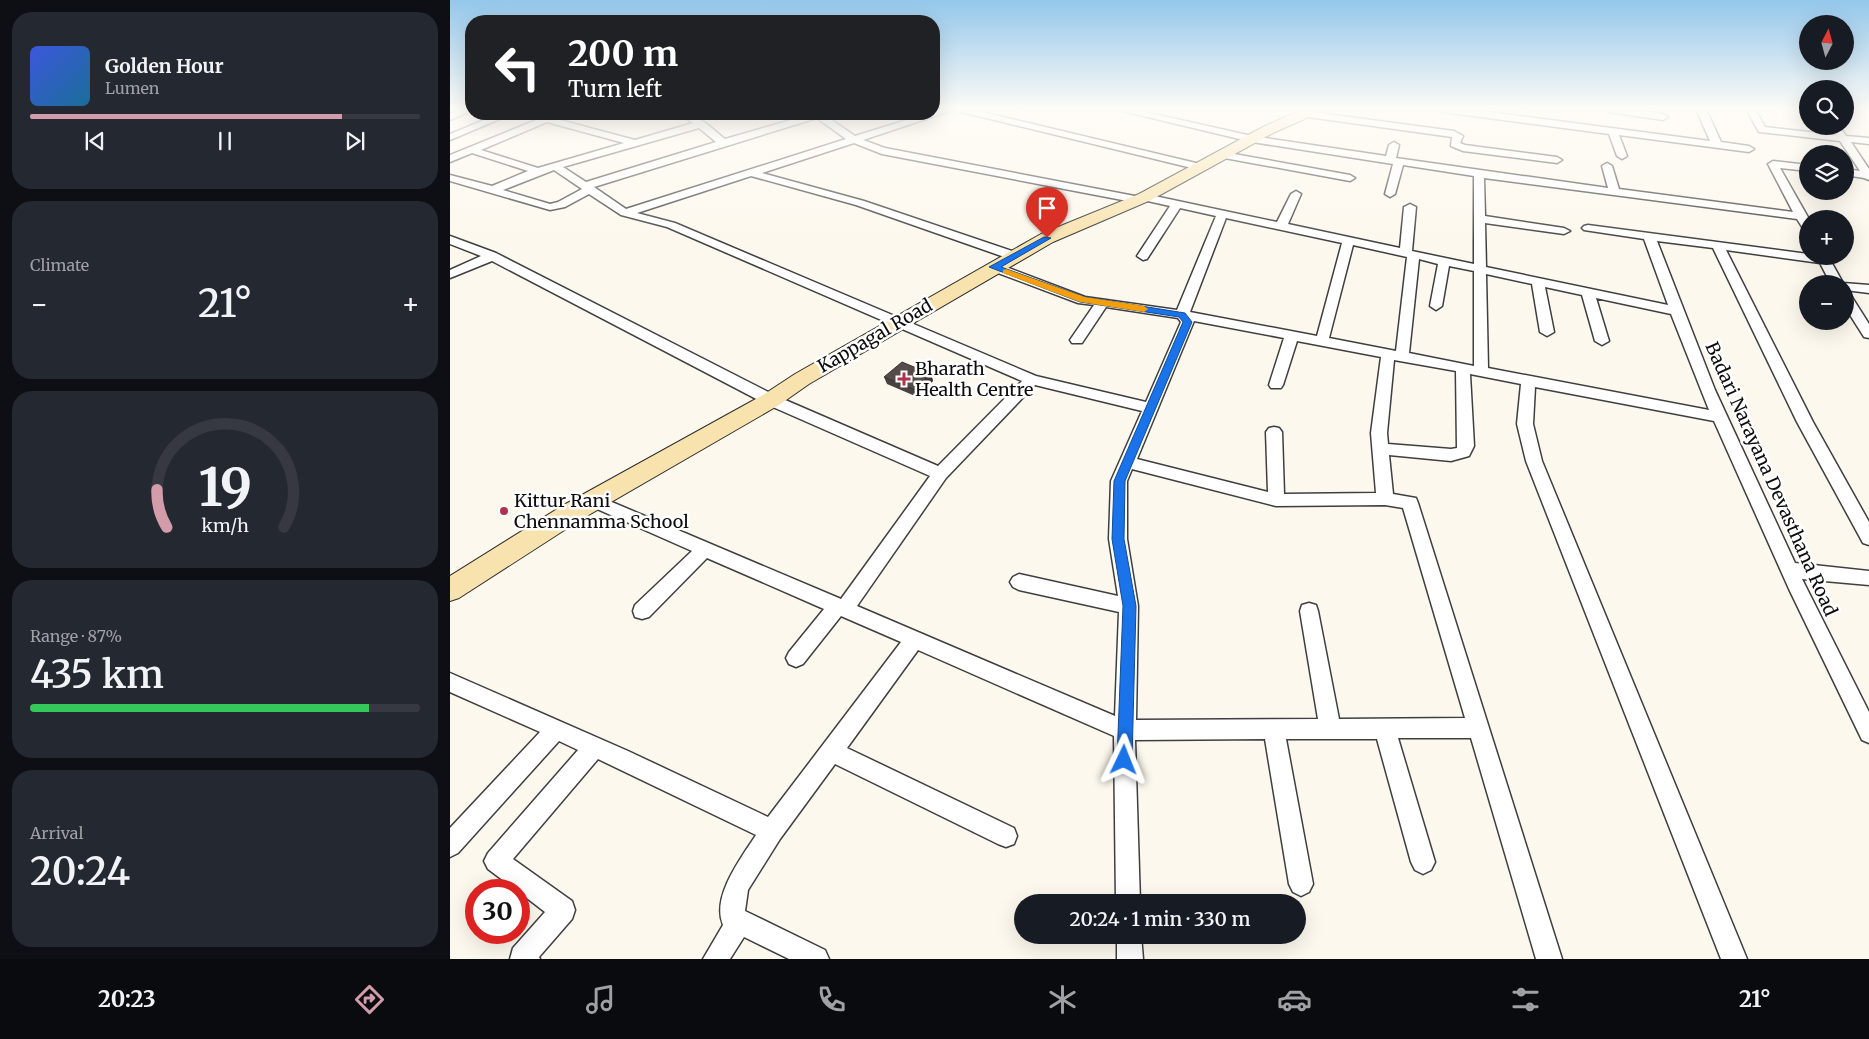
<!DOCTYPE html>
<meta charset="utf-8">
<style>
:root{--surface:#171b24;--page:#242831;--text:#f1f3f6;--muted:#9ea1a6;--line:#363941;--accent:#d39caa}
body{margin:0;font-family:Merriweather,serif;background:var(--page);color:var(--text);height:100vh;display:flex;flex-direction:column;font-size:19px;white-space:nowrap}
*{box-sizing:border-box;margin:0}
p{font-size:16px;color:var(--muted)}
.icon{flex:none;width:28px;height:28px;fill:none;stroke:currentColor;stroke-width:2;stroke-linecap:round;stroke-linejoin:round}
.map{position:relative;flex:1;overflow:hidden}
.side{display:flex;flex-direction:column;gap:12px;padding:12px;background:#0d0f14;width:450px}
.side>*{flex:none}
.hud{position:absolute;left:15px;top:15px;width:475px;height:105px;border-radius:20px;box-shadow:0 5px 20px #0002;background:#202124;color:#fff;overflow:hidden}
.needle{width:32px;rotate:6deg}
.controls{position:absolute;left:1349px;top:15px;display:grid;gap:10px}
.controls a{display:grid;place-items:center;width:55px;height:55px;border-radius:50%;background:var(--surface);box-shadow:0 5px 20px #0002;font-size:25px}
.speed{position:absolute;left:15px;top:879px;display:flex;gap:10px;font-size:25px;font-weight:700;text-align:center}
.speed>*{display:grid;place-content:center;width:65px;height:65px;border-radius:50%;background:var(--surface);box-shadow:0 5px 20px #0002;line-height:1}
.speed .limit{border:8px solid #d22;background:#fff;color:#111}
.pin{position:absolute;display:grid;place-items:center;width:42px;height:42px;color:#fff;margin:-51px -21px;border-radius:50% 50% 50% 0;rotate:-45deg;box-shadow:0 0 5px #0007}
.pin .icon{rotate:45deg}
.me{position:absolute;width:55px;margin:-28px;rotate:2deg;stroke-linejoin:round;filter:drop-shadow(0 0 4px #0008)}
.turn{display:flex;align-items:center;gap:18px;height:105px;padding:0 20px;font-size:22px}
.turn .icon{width:65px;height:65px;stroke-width:2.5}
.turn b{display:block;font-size:35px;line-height:42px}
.big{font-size:38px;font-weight:600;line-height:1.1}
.side .tile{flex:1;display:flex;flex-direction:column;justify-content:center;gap:8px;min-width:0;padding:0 18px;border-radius:20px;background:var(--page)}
.side .dial{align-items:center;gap:0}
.dial svg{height:130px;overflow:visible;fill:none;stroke:var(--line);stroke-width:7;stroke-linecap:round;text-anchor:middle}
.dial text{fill:var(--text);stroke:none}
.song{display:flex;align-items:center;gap:15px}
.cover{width:60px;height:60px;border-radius:8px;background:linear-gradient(135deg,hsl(230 70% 55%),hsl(200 70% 35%))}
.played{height:5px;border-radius:2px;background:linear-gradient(90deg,var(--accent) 80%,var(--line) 80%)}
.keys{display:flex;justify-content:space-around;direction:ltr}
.heat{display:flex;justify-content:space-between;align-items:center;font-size:28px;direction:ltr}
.charge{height:8px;border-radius:4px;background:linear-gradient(90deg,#34c759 87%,var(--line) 0)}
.trip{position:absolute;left:564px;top:894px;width:292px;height:50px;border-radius:25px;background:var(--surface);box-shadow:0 5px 20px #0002;font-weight:600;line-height:50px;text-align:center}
.tab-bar{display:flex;height:80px;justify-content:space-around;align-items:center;background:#090b0e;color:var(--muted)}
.tab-bar .icon{width:35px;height:35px}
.tab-bar .active{color:var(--accent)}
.tab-bar b{font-size:22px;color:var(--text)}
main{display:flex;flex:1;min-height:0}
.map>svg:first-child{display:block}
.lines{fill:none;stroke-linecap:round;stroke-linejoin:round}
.street-casing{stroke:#3f3f3f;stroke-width:3}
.secondary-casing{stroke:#2e2e2e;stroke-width:2}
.street{fill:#fff;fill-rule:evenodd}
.secondary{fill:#f8e3ae;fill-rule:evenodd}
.wall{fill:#484140}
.shaded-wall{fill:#3b3534}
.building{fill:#544c4a;stroke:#3b3534}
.route{fill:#1a73e8;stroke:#114b97}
.slow{fill:#f59e0b}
.poi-dot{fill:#af314c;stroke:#fff;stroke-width:2}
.labels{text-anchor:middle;stroke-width:5;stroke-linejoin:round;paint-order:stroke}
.street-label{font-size:18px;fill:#0c0c0c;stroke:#fff}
.poi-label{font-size:18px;fill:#0c0c0c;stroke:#fff;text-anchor:start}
</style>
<main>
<section class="side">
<div class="tile">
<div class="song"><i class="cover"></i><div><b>Golden Hour</b><p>Lumen</p></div></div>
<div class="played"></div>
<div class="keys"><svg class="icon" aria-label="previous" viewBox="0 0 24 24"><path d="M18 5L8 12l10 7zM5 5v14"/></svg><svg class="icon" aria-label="pause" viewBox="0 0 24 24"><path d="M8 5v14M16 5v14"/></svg><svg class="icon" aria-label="next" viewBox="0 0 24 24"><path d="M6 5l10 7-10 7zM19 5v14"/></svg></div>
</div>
<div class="tile"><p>Climate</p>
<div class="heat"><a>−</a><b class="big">21°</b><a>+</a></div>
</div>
<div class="tile dial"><svg viewBox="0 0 100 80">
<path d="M14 69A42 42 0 1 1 86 69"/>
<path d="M14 69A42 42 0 0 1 8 46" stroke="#d39caa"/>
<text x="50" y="56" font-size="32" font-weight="700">19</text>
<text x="50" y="72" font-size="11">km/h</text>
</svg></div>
<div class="tile"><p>Range · 87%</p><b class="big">435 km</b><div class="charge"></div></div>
<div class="tile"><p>Arrival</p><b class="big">20:24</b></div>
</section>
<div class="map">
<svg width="1419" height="959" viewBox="0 0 1419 959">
<rect width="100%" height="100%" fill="#fdf8ed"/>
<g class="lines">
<defs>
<g id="street">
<polygon points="10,109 21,109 21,111 0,120 0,114"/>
<path d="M489 109H520L750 164 755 167 750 170 503 110 413 140 435 148 690 197 695 194 827 222 841 194 846 191 851 194 838 224 950 248 954 207 960 204 966 207 962 251 1024 264V176L953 165 945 194 940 197 935 194 943 164 802 142 664 109H682L802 136 936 156 939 145 944 142 949 145 946 158 1158 188 1152 166 1157 163 1162 166 1169 189 1343 212 1318 164 1323 161 1358 165V171L1330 168 1359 219 1358 231 1354 230 1347 219 1034 178 1035 216 1114 228 1120 231 1114 234 1035 223 1036 267 1218 305 1194 239 1134 230 1132 228 1134 226 1138 225 1358 254V256H1378L1393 283 1419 285V293L1395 290V284H1381L1370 263 1276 250 1363 422 1419 522V545L1413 543 1347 422 1263 248 1207 241 1265 390 1345 563 1419 571V585L1352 579 1419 712V743L1412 740 1339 589 1264 421 1085 387 1083 424 1092 461 1297 959H1271L1076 461 1067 424 1071 384 1020 374 1024 446 1019 456 1001 461 939 455 943 494 966 498 968 503 1112 959H1086L1021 738H948L985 862 981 870 973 874 965 870 961 862 927 739H836L863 884 859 892 851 896 843 892 839 884 815 739 685 740 690 902H666L664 736 468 650 397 748 564 828 567 836 564 844 556 847 548 844 385 764 330 839 298 890 295 911 375 950 379 959H339L294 937 280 959H253L273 925C261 897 291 858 306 835L148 759 63 859 122 901 125 910 122 919 89 957 90 959H60L63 948 95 912 69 892V890H66L38 869 34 861 38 853 128 750 109 741 8 853 0 857V828L90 732 0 692V673L178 751 318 817 451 642 391 616 353 664 346 667 339 664 336 658 339 652 374 609 257 558 199 617 192 619 185 617 183 611 185 605 242 551 138 505 136 501 138 497 144 495 150 497 391 599 480 476 316 404 42 261 0 278V270L31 256 0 244V236L46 253 326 396 488 466 572 381 217 227 171 215 139 194 115 207 100 210 0 181V175L42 186 78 171 22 153 0 162V155L101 114H114L106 119 185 140 243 123 230 114C248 113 261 128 275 139L362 114H373L405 136 463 118 459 114 471 115 484 114V111ZM367 118 396 139 176 209 144 187ZM97 122 174 143 88 168 31 150ZM249 128 266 142 136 182 113 167ZM404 143 432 154 688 203 693 200 720 206 687 256 693 260 697 259 730 208 766 216 727 310 635 297 548 264H540L538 267 540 270 628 303 644 305 620 340 622 343H632L656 307 728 318 731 322 696 402 586 376 225 223 187 213 301 176 406 205 560 259 564 260 570 256 568 253 414 201 312 173ZM104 170 132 189 108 202 100 204 53 190ZM776 218 892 243 867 336 740 312ZM903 245 957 257 946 351 879 338ZM969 259 988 264 980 306 986 310 992 306 999 266 1024 271V366L959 353ZM1036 274 1082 284 1090 332 1097 336 1104 332 1095 287 1132 295 1145 341 1152 345 1159 341 1146 298 1221 314 1259 410 1038 368ZM744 321 834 338 819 385 821 388H831L833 385 847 341 931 357 921 433 926 493 834 494 832 432 829 428 824 427 819 428 816 432 818 492 687 459ZM944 360 1006 371 1007 448 1001 449 938 444 937 433ZM585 385 692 411 661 481 659 539 668 596 569 574 563 577 560 582 563 587 569 590 669 612 665 716 407 606 496 478ZM682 469 826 506 935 505 953 508 1015 718 889 719 868 611 866 605 859 603 852 605 850 611 868 719 686 720 688 606 677 539V481Z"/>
<polygon points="988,109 1016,109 1260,141 1246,109 1256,109 1271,142 1299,146 1304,149 1299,152 1169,135 1177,156 1172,159 1167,156 1159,134 992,112"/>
<polygon points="1155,109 1180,109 1213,114 1218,117 1213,120 1159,112"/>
<polygon points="1296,109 1305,109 1315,127 1386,135 1384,132 1389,129 1392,130 1396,136 1419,138 1419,144 1401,142 1419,169 1419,180 1414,178 1395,175 1395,169 1410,171 1390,141 1309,132"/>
<polygon points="854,111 1004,131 1013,136 1010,143 1015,145 1107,157 1112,160 1107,163 1013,151 1001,146 1002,137 851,116 851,112"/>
<polygon points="49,114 62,114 0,140 0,134"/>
<polygon points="773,152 900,175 905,178 900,181 769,157 768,155"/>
<polygon points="1395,293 1400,294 1419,324 1419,338 1414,337 1395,307"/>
<polygon points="667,935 691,935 693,959 667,959"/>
</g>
<polygon id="secondary" points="853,109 872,109 870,112 823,133 701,200 603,242 359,384 329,405 130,520 9,598 0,601 0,576 112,506 313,395 345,374 591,234 689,194 813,127"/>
</defs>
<use href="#street" class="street-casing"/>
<use href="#secondary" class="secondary-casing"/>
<use href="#street" class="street"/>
<use href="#secondary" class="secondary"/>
</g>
<polygon class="wall" points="481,374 483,381 465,396 437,384 434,377"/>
<polygon class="shaded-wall" points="481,374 483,381 465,396 463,389"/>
<polygon class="building" points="452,362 481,374 463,389 434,377"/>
<linearGradient id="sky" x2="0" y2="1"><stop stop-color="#94c7eb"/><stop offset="0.45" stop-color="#fefcf7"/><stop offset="1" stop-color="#fefcf7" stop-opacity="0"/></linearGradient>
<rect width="1419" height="244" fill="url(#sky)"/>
<polygon class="route" points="594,237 601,238 551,267 635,297 735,313 742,322 675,481 674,539 686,606 682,760 679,765 674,767 669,765 667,760 673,606 662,539 664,481 733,322 729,317 630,302 539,267"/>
<polygon class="slow" points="556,269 635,297 694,306 698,309 694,312 630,302 553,273 553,270"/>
<g class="poi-dot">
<path d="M451.5 371.5h5v5h5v5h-5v5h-5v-5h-5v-5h5z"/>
<circle cx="54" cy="511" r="5"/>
</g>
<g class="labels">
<g class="street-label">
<text transform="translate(425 336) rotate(-30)" y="6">Kappagal Road</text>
<text transform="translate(1321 479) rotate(66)" y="6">Badari Narayana Devasthana Road</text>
</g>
<g class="poi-label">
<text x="465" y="375">Bharath<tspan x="465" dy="21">Health Centre</tspan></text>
<text x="64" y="507">Kittur Rani<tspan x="64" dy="21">Chennamma School</tspan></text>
</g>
</g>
</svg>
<div class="controls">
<a><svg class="needle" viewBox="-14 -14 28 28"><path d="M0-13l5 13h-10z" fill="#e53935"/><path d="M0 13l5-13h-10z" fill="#9ea1a6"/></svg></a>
<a><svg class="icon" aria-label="search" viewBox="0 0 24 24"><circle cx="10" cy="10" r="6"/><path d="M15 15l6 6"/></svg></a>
<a><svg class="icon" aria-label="layers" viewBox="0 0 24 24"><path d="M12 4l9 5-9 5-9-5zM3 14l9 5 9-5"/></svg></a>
<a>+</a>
<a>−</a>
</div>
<div class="speed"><div class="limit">30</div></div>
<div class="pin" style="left:597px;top:238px;background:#d93025"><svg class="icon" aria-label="arrive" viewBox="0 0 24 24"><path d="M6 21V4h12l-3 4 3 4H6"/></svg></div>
<svg class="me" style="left:674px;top:760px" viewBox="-20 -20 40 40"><path d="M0-17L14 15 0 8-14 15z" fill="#1a73e8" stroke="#fff" stroke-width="4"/></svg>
<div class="trip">20:24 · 1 min · 330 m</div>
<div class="hud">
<div class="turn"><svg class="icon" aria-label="left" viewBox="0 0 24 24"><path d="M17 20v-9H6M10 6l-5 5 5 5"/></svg><div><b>200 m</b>Turn left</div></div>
</div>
</div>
</main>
<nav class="tab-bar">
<b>20:23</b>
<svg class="icon active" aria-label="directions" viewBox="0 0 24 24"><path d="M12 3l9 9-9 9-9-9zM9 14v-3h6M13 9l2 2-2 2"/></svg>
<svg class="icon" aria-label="music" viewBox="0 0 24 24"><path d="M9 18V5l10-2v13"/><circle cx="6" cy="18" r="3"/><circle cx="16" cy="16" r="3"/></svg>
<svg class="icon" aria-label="phone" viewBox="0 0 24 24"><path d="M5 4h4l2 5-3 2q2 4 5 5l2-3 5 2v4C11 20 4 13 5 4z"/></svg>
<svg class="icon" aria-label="climate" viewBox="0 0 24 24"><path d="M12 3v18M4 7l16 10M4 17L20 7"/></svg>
<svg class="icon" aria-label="car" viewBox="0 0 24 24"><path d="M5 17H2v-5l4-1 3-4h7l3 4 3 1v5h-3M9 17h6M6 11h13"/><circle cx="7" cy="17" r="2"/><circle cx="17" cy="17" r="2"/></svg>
<svg class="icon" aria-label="filters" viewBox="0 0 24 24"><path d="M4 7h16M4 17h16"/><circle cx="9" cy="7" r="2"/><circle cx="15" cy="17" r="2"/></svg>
<b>21°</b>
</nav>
